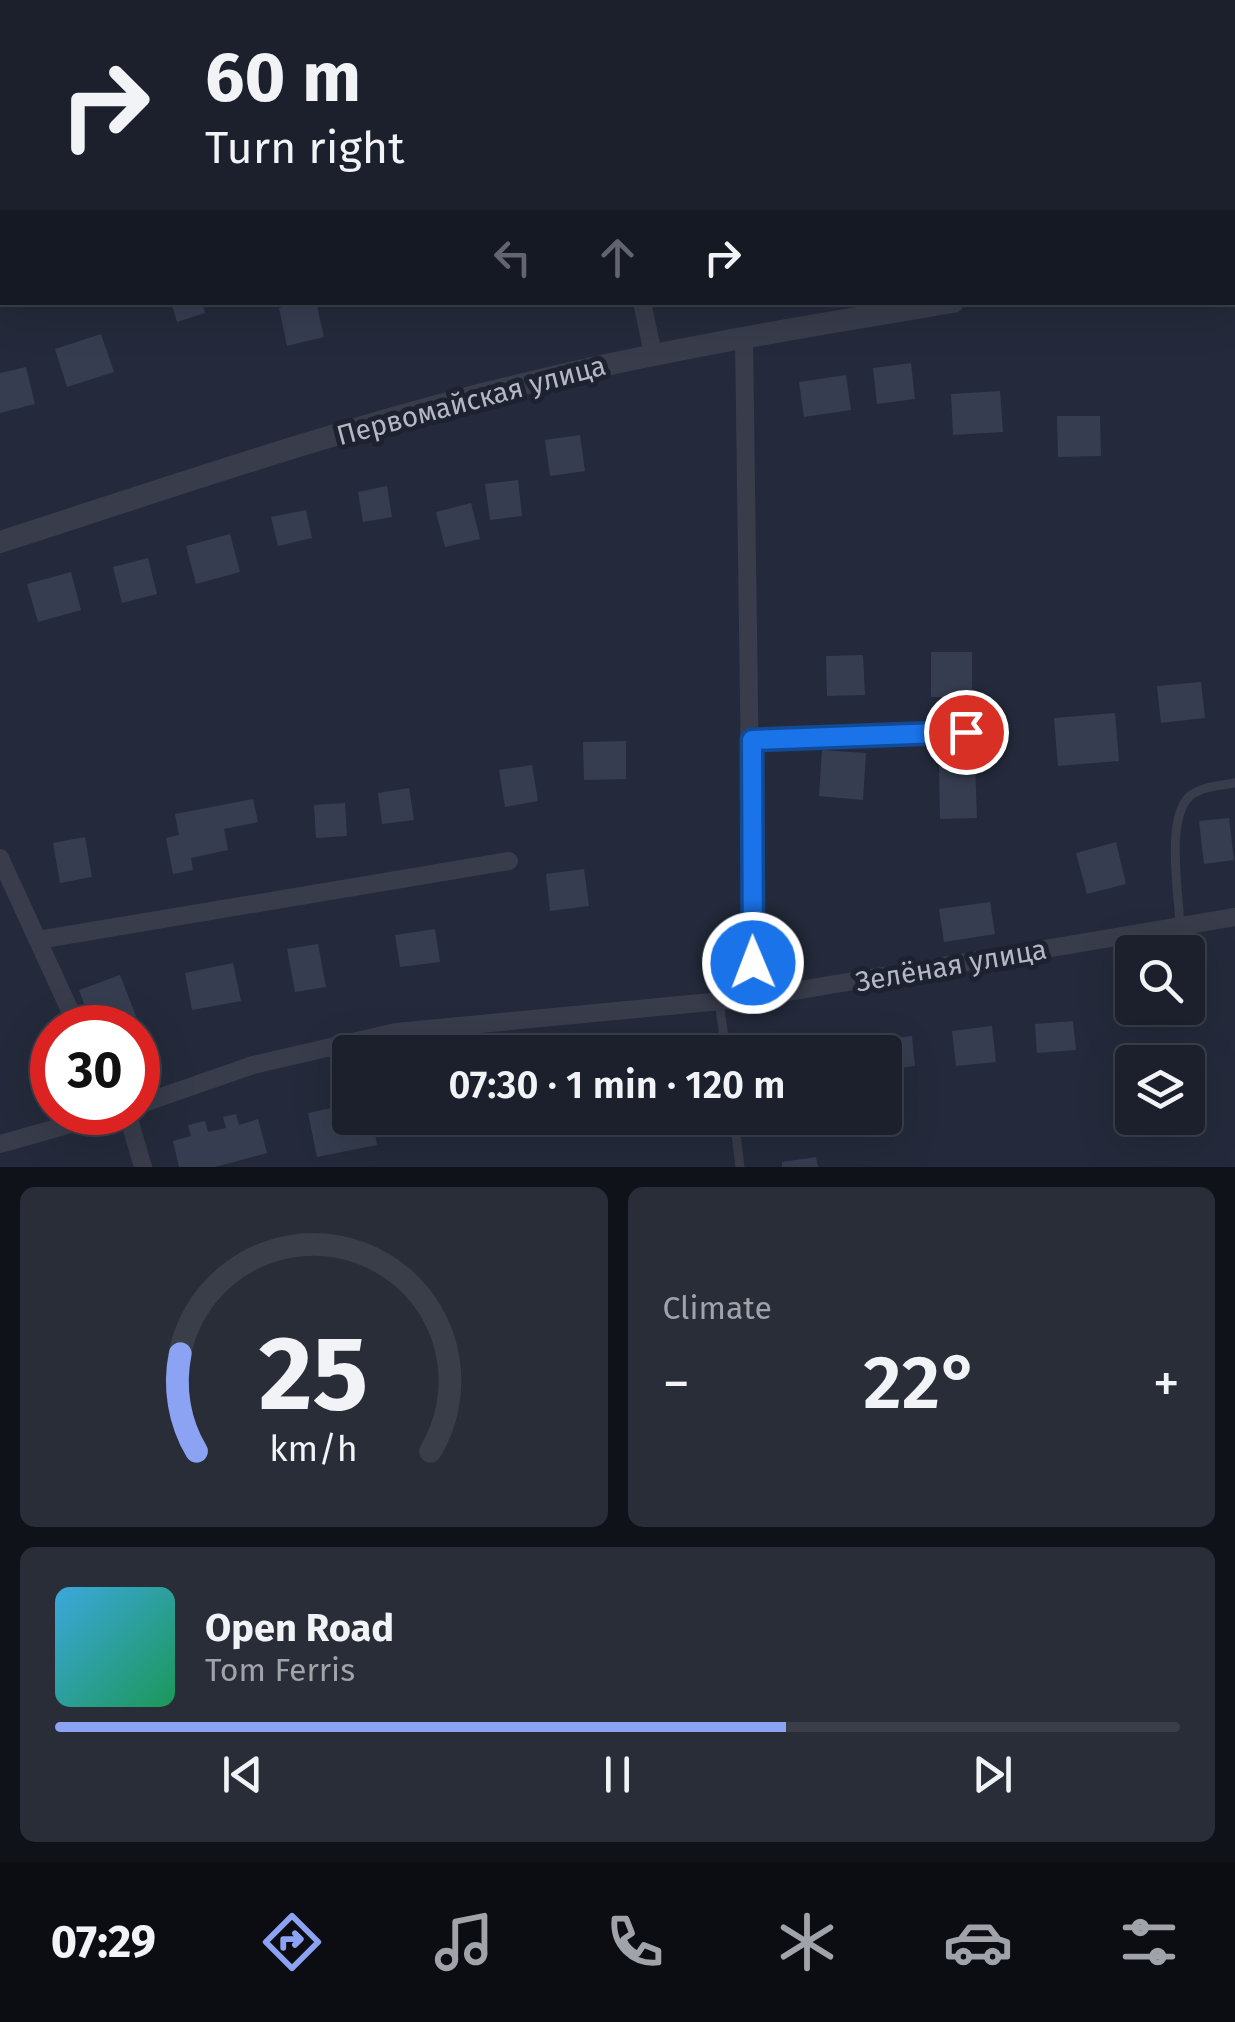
<!DOCTYPE html>
<meta charset="utf-8">
<style>
:root{--surface:#1b202c;--page:#282d38;--text:#f1f3f6;--muted:#a0a3a9;--line:#393e48;--accent:#8ca2f2}
body{margin:0;font-family:"Fira Sans",sans-serif;background:var(--page);color:var(--text);height:100vh;display:flex;flex-direction:column;font-size:38px;white-space:nowrap}
*{box-sizing:border-box;margin:0}
p{font-size:32px;color:var(--muted)}
.icon{flex:none;width:55px;height:55px;fill:none;stroke:currentColor;stroke-width:2;stroke-linecap:round;stroke-linejoin:round}
.map{position:relative;height:1167px;overflow:hidden}
.panel{display:flex;flex-direction:column;gap:20px;padding:20px;background:#0f1218;flex:1}
.panel>*{flex:none}
.guide{position:absolute;left:0px;top:0px;width:1235px;height:305px;box-shadow:0 10px 40px #0002,0 0 0 2px var(--line);background:#1b202c;color:var(--text);overflow:hidden}
.tools{position:absolute;left:1115px;top:935px;display:grid;gap:20px}
.tools a{display:grid;place-items:center;width:90px;height:90px;border-radius:10px;background:var(--surface);box-shadow:0 10px 40px #0002,0 0 0 2px var(--line);font-size:50px}
.speed{position:absolute;left:30px;top:1005px;display:flex;gap:20px;font-size:50px;font-weight:700;text-align:center}
.speed>*{display:grid;place-content:center;width:130px;height:130px;border-radius:50%;background:var(--surface);box-shadow:0 10px 40px #0002,0 0 0 2px var(--line);line-height:1}
.speed .limit{border:15px solid #d22;background:#fff;color:#111}
.pin{position:absolute;display:grid;place-items:center;width:85px;height:85px;color:#fff;margin:-42px;border:5px solid #fff;border-radius:50%;box-shadow:0 2px 10px #0007}
.me{position:absolute;width:110px;margin:-55px;rotate:359deg;stroke-linejoin:round;filter:drop-shadow(0 0 8px #0008)}
.turn{display:flex;align-items:center;gap:35px;height:210px;padding:0 40px;font-size:45px}
.turn .icon{width:130px;height:130px;stroke-width:2.5}
.turn b{display:block;font-size:70px;line-height:85px}
.lanes{display:flex;align-items:center;height:95px;padding:0 40px;background:#0003;justify-content:center;gap:50px;direction:ltr}
.lanes .off{opacity:.35}
.big{font-size:75px;font-weight:600;line-height:1.1}
.panel .tile{flex:1;display:flex;flex-direction:column;justify-content:center;gap:15px;min-width:0;padding:0 35px;border-radius:15px;background:var(--page)}
.panel .dial{align-items:center;gap:0}
.dial svg{height:260px;overflow:visible;fill:none;stroke:var(--line);stroke-width:7;stroke-linecap:round;text-anchor:middle}
.dial text{fill:var(--text);stroke:none}
.song{display:flex;align-items:center;gap:30px}
.cover{width:120px;height:120px;border-radius:15px;background:linear-gradient(135deg,hsl(200 70% 55%),hsl(150 70% 35%))}
.played{height:10px;border-radius:5px;background:linear-gradient(90deg,var(--accent) 65%,var(--line) 65%)}
.keys{display:flex;justify-content:space-around;direction:ltr}
.heat{display:flex;justify-content:space-between;align-items:center;font-size:55px;direction:ltr}
.panel .tiles{flex:1;display:grid;gap:20px;grid-template-columns:1fr 1fr}
.tile:last-child{grid-column:span 2}
.trip{position:absolute;left:332px;top:1035px;width:570px;height:100px;border-radius:10px;background:var(--surface);box-shadow:0 10px 40px #0002,0 0 0 2px var(--line);font-weight:600;line-height:100px;text-align:center}
.dock{display:flex;height:160px;justify-content:space-around;align-items:center;background:#0b0d12;color:var(--muted)}
.dock .icon{width:70px;height:70px}
.dock .current{color:var(--accent)}
.dock b{font-size:45px;color:var(--text)}
.map>svg:first-child{display:block}
.building{fill:#363d50}
.lines{fill:none;stroke-linecap:round;stroke-linejoin:round}
.service{stroke:#383c4b;stroke-width:9}
.minor{stroke:#383c4b;stroke-width:18}
.tertiary{stroke:#383c4b;stroke-width:22}
.route-casing{stroke:#114b97;stroke-width:25}
.route{stroke:#1a73e8;stroke-width:18}
.labels{text-anchor:middle;stroke-width:10;stroke-linejoin:round;paint-order:stroke}
.street-label{font-size:28px;fill:#b3b7c6;stroke:#1d2130}
</style>
<div class="map">
<svg width="1235" height="1167" viewBox="0 0 1235 1167">
<rect width="100%" height="100%" fill="#242a3b"/>
<g class="building">
<polygon points="171,302 202,302 205,313 177,322"/>
<polygon points="303,302 316,302 324,337 287,346 279,308"/>
<polygon points="101,334 114,372 67,387 55,349"/>
<polygon points="911,363 915,399 877,404 873,368"/>
<polygon points="26,367 35,404 0,413 0,373"/>
<polygon points="846,375 851,410 804,417 799,382"/>
<polygon points="1000,391 1003,432 953,435 951,394"/>
<polygon points="1057,416 1100,416 1101,456 1058,457"/>
<polygon points="580,435 585,471 550,476 545,440"/>
<polygon points="518,480 522,516 490,520 485,484"/>
<polygon points="387,486 392,517 363,522 358,492"/>
<polygon points="471,503 480,539 445,547 436,512"/>
<polygon points="306,510 312,538 278,546 271,517"/>
<polygon points="230,534 240,572 196,584 186,546"/>
<polygon points="148,558 157,594 122,603 113,567"/>
<polygon points="71,572 81,610 38,622 27,584"/>
<rect x="931" y="652" width="41" height="45"/>
<polygon points="863,655 865,695 827,696 826,656"/>
<polygon points="1201,682 1205,718 1161,723 1157,686"/>
<polygon points="1115,713 1119,761 1058,766 1054,718"/>
<polygon points="626,741 626,779 584,780 583,742"/>
<polygon points="822,750 866,753 863,800 819,796"/>
<polygon points="975,764 977,818 940,819 939,766"/>
<polygon points="532,765 538,801 505,807 499,770"/>
<polygon points="409,788 414,820 382,824 378,793"/>
<polygon points="253,799 258,822 224,829 228,850 191,858 193,870 173,874 166,838 179,835 175,814"/>
<polygon points="345,803 347,836 316,838 314,805"/>
<polygon points="1229,818 1234,860 1204,864 1199,821"/>
<polygon points="85,837 92,877 60,883 53,843"/>
<polygon points="1116,842 1126,884 1087,894 1076,853"/>
<polygon points="584,869 589,906 550,911 546,874"/>
<polygon points="990,902 995,934 944,942 939,909"/>
<polygon points="435,929 440,962 400,967 395,935"/>
<polygon points="318,944 326,987 295,992 287,949"/>
<polygon points="233,963 241,1001 192,1010 185,973"/>
<polygon points="120,975 136,1016 93,1028 79,990"/>
<polygon points="1073,1021 1076,1050 1037,1053 1035,1024"/>
<polygon points="992,1026 996,1062 956,1066 952,1031"/>
<polygon points="795,1034 796,1052 756,1052 755,1036"/>
<polygon points="912,1036 915,1066 888,1069 885,1039"/>
<polygon points="350,1104 350,1118 372,1118 377,1145 317,1157 308,1113"/>
<polygon points="236,1114 239,1125 258,1119 267,1153 215,1167 179,1167 173,1141 191,1136 188,1125 205,1121 208,1132 226,1128 223,1117"/>
<polygon points="458,1118 521,1118 521,1122 460,1133"/>
<polygon points="816,1157 818,1167 782,1167 782,1162"/>
</g>
<g class="lines">
<g class="service">
<polyline points="526,0 542,2"/>
<polyline points="543,2 585,2"/>
<polyline points="753,740 966,732"/>
<path d="M1180 926C1179 895 1165 818 1190 796 1202 786 1220 786 1235 783"/>
<polyline points="719,1001 726,1052"/>
<polyline points="734,1118 740,1167"/>
</g>
<g class="minor">
<polyline points="1218,0 1219,2"/>
<polyline points="585,2 585,0"/>
<polyline points="0,80 2,80"/>
<polyline points="1232,178 1235,209"/>
<polyline points="642,302 653,354"/>
<polyline points="744,337 753,998"/>
<polyline points="0,858 78,1028"/>
<polyline points="38,940 509,861"/>
<polyline points="138,1105 253,1065 396,1032 753,998 1235,917"/>
<polyline points="127,1112 143,1167"/>
<polyline points="0,1144 113,1112"/>
</g>
<g class="tertiary">
<polyline points="1232,256 1235,255"/>
<path d="M0 542C168 488 335 430 507 388 654 351 803 327 953 302"/>
</g>
</g>
<g class="lines">
<defs>
<polyline id="route" points="753,963 752,740 966,732"/>
</defs>
<use href="#route" class="route-casing"/>
<use href="#route" class="route"/>
</g>
<g class="labels">
<g class="street-label">
<text transform="translate(471 400) rotate(-15)" y="10">Первомайская улица</text>
<text transform="translate(951 965) rotate(-10)" y="10">Зелёная улица</text>
</g>
</g>
</svg>
<div class="tools">
<a><svg class="icon" aria-label="search" viewBox="0 0 24 24"><circle cx="10" cy="10" r="6"/><path d="M15 15l6 6"/></svg></a>
<a><svg class="icon" aria-label="layers" viewBox="0 0 24 24"><path d="M12 4l9 5-9 5-9-5zM3 14l9 5 9-5"/></svg></a>
</div>
<div class="speed"><div class="limit">30</div></div>
<div class="pin" style="left:966px;top:732px;background:#d93025"><svg class="icon" aria-label="arrive" viewBox="0 0 24 24"><path d="M6 21V4h12l-3 4 3 4H6"/></svg></div>
<svg class="me" style="left:753px;top:963px" viewBox="-20 -20 40 40"><circle r="17" fill="#1a73e8" stroke="#fff" stroke-width="3"/><path d="M0-11L8 9 0 5-8 9z" fill="#fff"/></svg>
<div class="trip">07:30 · 1 min · 120 m</div>
<div class="guide">
<div class="turn"><svg class="icon" aria-label="right" viewBox="0 0 24 24"><path d="M7 20v-9h11M14 6l5 5-5 5"/></svg><div><b>60 m</b>Turn right</div></div>
<div class="lanes"><svg class="icon off" aria-label="left" viewBox="0 0 24 24"><path d="M17 20v-9H6M10 6l-5 5 5 5"/></svg><svg class="icon off" aria-label="ahead" viewBox="0 0 24 24"><path d="M12 20V5M6 11l6-6 6 6"/></svg><svg class="icon" aria-label="right" viewBox="0 0 24 24"><path d="M7 20v-9h11M14 6l5 5-5 5"/></svg></div>
</div>
</div>
<section class="panel">
<div class="tiles">
<div class="tile dial"><svg viewBox="0 0 100 80">
<path d="M14 69A42 42 0 1 1 86 69"/>
<path d="M14 69A42 42 0 0 1 9 39" stroke="#8ca2f2"/>
<text x="50" y="56" font-size="32" font-weight="700">25</text>
<text x="50" y="72" font-size="11">km/h</text>
</svg></div>
<div class="tile"><p>Climate</p>
<div class="heat"><a>−</a><b class="big">22°</b><a>+</a></div>
</div>
<div class="tile">
<div class="song"><i class="cover"></i><div><b>Open Road</b><p>Tom Ferris</p></div></div>
<div class="played"></div>
<div class="keys"><svg class="icon" aria-label="previous" viewBox="0 0 24 24"><path d="M18 5L8 12l10 7zM5 5v14"/></svg><svg class="icon" aria-label="pause" viewBox="0 0 24 24"><path d="M8 5v14M16 5v14"/></svg><svg class="icon" aria-label="next" viewBox="0 0 24 24"><path d="M6 5l10 7-10 7zM19 5v14"/></svg></div>
</div>
</div>
</section>
<nav class="dock">
<b>07:29</b>
<svg class="icon current" aria-label="directions" viewBox="0 0 24 24"><path d="M12 3l9 9-9 9-9-9zM9 14v-3h6M13 9l2 2-2 2"/></svg>
<svg class="icon" aria-label="music" viewBox="0 0 24 24"><path d="M9 18V5l10-2v13"/><circle cx="6" cy="18" r="3"/><circle cx="16" cy="16" r="3"/></svg>
<svg class="icon" aria-label="phone" viewBox="0 0 24 24"><path d="M5 4h4l2 5-3 2q2 4 5 5l2-3 5 2v4C11 20 4 13 5 4z"/></svg>
<svg class="icon" aria-label="climate" viewBox="0 0 24 24"><path d="M12 3v18M4 7l16 10M4 17L20 7"/></svg>
<svg class="icon" aria-label="car" viewBox="0 0 24 24"><path d="M5 17H2v-5l4-1 3-4h7l3 4 3 1v5h-3M9 17h6M6 11h13"/><circle cx="7" cy="17" r="2"/><circle cx="17" cy="17" r="2"/></svg>
<svg class="icon" aria-label="filters" viewBox="0 0 24 24"><path d="M4 7h16M4 17h16"/><circle cx="9" cy="7" r="2"/><circle cx="15" cy="17" r="2"/></svg>
</nav>
